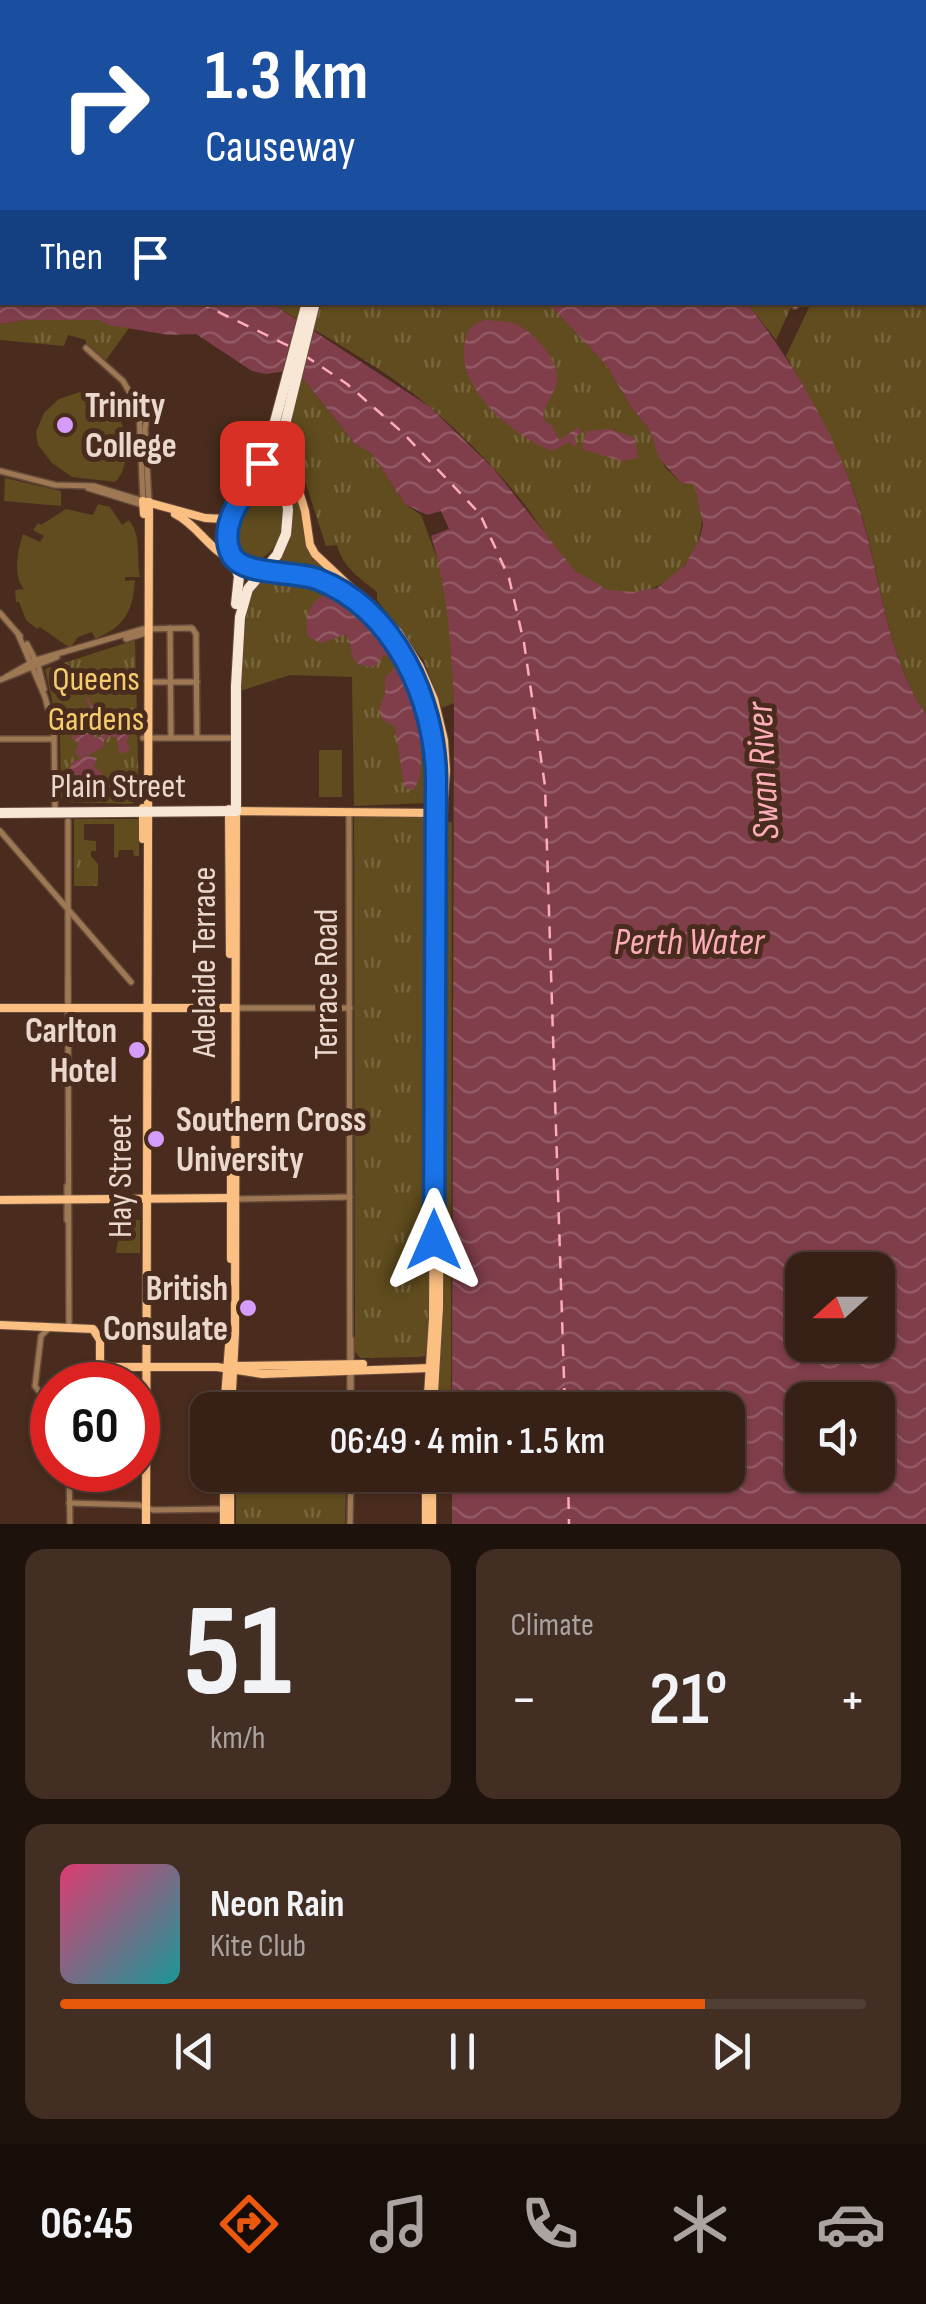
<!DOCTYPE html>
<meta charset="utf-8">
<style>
:root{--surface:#372116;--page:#422e23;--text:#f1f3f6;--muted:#aaa3a1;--line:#513e35;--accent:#ea580c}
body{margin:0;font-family:"Sofia Sans Condensed",sans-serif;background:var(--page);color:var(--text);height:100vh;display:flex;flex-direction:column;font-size:38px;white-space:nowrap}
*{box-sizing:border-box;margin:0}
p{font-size:32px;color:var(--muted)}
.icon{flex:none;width:55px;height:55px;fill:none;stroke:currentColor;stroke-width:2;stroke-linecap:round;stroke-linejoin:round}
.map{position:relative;height:1524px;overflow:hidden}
.drawer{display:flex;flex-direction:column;gap:25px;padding:25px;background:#1e120c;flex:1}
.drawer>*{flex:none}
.hud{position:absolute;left:0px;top:0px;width:928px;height:305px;box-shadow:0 2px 8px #0004,0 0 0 2px var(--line);background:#1a4fa0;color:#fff;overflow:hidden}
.needle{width:65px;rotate:249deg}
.fabs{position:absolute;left:785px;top:1252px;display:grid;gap:20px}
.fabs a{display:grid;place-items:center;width:110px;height:110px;border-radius:20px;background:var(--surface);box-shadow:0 2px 8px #0004,0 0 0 2px var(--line);font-size:50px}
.speed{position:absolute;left:30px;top:1362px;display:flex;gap:20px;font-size:50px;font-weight:700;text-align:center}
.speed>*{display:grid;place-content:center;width:130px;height:130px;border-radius:50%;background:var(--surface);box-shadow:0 2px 8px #0004,0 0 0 2px var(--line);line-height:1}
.speed .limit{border:15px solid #d22;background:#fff;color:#111}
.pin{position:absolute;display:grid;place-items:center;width:85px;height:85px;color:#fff;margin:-42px;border-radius:20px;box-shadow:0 5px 15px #0006}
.me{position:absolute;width:110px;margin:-55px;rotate:0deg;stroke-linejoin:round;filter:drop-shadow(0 0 8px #0008)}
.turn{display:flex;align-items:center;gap:35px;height:210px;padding:0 40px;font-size:45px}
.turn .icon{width:130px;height:130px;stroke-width:2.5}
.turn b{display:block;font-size:70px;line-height:85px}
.then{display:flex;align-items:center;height:95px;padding:0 40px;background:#0003;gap:20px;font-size:38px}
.big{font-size:75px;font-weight:600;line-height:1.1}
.drawer .tile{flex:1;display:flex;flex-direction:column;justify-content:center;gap:15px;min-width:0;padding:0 35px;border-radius:20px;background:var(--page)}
.drawer .dial{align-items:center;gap:0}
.dial b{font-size:130px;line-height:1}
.song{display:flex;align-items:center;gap:30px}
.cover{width:120px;height:120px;border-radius:15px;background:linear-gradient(135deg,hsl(340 70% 55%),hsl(180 70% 35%))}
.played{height:10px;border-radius:5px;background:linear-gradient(90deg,var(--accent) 80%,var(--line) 80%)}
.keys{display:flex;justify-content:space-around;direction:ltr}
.heat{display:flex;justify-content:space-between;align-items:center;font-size:55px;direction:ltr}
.drawer .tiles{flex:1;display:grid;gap:25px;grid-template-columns:1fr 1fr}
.tile:last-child{grid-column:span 2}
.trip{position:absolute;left:190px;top:1392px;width:555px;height:100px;border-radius:20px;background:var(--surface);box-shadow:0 2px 8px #0004,0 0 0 2px var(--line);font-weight:600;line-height:100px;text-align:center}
.menu{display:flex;height:160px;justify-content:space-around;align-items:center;background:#160d09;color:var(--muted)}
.menu .icon{width:70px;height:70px}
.menu .current{color:var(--accent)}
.menu b{font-size:45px;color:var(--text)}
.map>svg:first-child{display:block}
.grass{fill:#604c1e}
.park{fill:url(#park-tufts)}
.water{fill:url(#water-waves);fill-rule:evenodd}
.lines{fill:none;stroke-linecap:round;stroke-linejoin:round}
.ferry{stroke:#feacb9;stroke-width:2.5;stroke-dasharray:12 10;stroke-linecap:butt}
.minor-casing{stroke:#664b3d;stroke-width:8}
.major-casing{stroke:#664b3d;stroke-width:10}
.highway-casing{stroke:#664b3d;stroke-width:12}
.minor{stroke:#9d7853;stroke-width:5}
.major{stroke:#fbbf82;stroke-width:8}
.highway{stroke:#f9e7d6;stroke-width:10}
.route-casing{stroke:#114b97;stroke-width:25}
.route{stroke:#1a73e8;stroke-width:18}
.poi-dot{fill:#d59cfb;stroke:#492c1d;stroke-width:4}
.labels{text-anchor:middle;stroke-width:10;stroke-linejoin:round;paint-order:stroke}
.poi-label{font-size:35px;font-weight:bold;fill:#ead7cd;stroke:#492c1d;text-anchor:start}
.park-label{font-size:35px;fill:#f6cc6e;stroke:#492c1d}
.street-label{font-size:35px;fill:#ead7cd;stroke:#492c1d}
.water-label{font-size:38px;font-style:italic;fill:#feacb9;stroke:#492c1d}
</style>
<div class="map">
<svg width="926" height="1524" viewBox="0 0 926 1524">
<defs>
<pattern id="park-tufts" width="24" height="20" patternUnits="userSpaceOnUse" patternTransform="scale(2.5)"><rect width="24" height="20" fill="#604c1e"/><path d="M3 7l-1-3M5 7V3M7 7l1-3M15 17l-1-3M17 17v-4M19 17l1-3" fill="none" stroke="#77653e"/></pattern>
<pattern id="water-waves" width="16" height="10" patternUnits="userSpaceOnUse" patternTransform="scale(2.5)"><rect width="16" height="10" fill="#803e4b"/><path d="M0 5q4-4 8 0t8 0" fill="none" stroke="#925964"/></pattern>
</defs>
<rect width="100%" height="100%" fill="#492c1d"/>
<g class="grass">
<path d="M80 392C90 393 104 395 111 403 127 422 133 466 115 482L72 477 52 463 38 445 36 432 44 413 59 399Z"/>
<polygon points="282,446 304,512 308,545 358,595 356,598 325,580 269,570 286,543"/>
<path d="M271 450 276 452C276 488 300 544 254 562L237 558C221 531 262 478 271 450Z"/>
<polygon points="5,478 61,491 61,506 4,501"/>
<path d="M98 504 110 507 122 525 129 520C142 537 136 555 140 577H125V581L135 580C133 612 124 627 95 639L92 632 78 637 70 648 40 627 37 629 26 620 19 602H16L15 590 24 589C13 577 17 552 23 534L40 542 44 536 33 530 38 523 41 525 66 509 93 515Z"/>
<rect x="319" y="750" width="23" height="47"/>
<polygon points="121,1220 140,1220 140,1253 116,1253"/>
</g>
<g class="park">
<path d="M926 278V714C886 655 881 576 860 509 843 456 814 405 786 356L811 303 925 302Z"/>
<path d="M271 303H548L607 366 631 407 650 430 665 467 681 483 694 484C704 506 705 527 694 550 678 584 634 605 597 587 562 570 542 524 517 495 491 464 462 434 431 408 383 367 324 337 271 303Z"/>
<polygon points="747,303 793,303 776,340"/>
<polygon points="26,320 99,320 129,328 106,360 86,345 86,340 68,335 64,346 0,340 0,324"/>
<path d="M301 376 355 444 371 453 405 504 421 515 443 574 450 625 454 703 442 708 424 661 377 600V592C361 579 343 568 337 545L326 546 305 481 297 484C287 443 291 416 301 376Z"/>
<polygon points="263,577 301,579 317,585 336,596 386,638 412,691 431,753 425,798 430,799 426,803 354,806 352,677 290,675 240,691 248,598"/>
<polygon points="135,640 139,799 132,804 66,802 61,797 60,736 45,669"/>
<polygon points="354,816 425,816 431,822 426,826 430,1324 425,1356 418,1357 360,1358 355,1351"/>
<polygon points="74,819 139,819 139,856 134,856 133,850 119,850 118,858 114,857 114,824 84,824 84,840 96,841 96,851 91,851 91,856 98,864 98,886 74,886"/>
<polygon points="446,822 452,822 451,1410 435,1410 443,1323"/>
<polygon points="236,1475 346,1475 345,1524 236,1524"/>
</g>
<g class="water">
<path d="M0 0 352 2H2V302L271 303 430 407 493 468 575 571 608 590 633 592 657 588 685 565 700 538 703 524 694 484 681 483 659 458 650 430 631 407 607 366 548 303H747C794 364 837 436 860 511 881 577 886 656 926 714V1524H452V1475H728V1410H452L454 703C451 646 448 591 431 536L449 529 441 511 427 515 405 504 371 453 355 444 301 376 287 371 266 374 252 371 196 334 169 335 109 325 99 320H26L0 324ZM802 1270H878V1345H802ZM802 1400H878V1475H802Z"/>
<path d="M486 320C497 321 509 321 518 325 535 333 561 363 557 382 553 397 544 403 543 419L553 427 559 440 579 427 581 433 574 437 577 446 573 447 570 442 553 451C517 440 458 389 464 348 466 331 469 325 486 320Z"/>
<polygon points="610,429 635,438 638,458 621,461 582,449 586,431"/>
<path d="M328 594C387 623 422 690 421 754 421 767 421 782 412 791L404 786 395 727 382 719 379 710 385 693V677L395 668 392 659 384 655 376 666C344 668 356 650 346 634L321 643 308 637C303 619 309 600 328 594Z"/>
<polygon points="88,696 91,704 104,712 99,717 93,717 91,725 94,738 103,736 106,729 101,722 110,713 115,723 109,728 111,734 121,723 128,726 126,731 130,736 126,741 130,748 125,753 119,753 117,738 110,736 104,740 104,747 86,756 97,758 94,767 102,774 95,784 102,783 111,794 92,797 87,792 81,799 71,785 74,776 69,773 72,762 81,759 75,753 78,743 71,737 77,730 66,719 68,712 81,711 83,707 94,713 86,700"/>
</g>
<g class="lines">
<g class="ferry">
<polyline points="0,270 2,270"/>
<polyline points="198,302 289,346"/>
<polyline points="304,355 347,384 403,433 480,514 509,578 524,643 545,786 565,1410"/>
<polyline points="568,1475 569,1524"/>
</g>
<defs>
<g id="minor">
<polyline points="756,2 758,0"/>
<polyline points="925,105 926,106"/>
<polyline points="925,183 926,184"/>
<polyline points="925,269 926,268"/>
<polyline points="795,306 800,302"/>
<polyline points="86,348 123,381 137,405"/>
<circle cx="144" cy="405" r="7"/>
<polyline points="148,409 145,429 149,502"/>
<polyline points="0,471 55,485 94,486 143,501 139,409"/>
<polyline points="88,488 143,505"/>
<polyline points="0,613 20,636"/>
<polyline points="170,628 171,738"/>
<polyline points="18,634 45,697 54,731 55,812"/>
<polyline points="126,639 149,632"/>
<polyline points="27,644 38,665 44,689"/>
<polyline points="6,677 36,660 143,629 192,628 196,634 197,738"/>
<polyline points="0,680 57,657"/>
<polyline points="147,682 197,682"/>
<polyline points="143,738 230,738"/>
<polyline points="0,739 54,739"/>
<polyline points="349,814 350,1410"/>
<polyline points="68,821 68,1033"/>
<polyline points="0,831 131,982"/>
<polyline points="68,977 69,1327"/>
<polyline points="235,1008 350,1008"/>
<polyline points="236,1199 350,1197"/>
<polyline points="67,1220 67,1186"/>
<polyline points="49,1328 41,1336 35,1386 44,1398 52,1401"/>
<polyline points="351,1339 351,1392"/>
<polyline points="69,1470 70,1524"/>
<polyline points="69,1503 139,1505 153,1510 226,1509"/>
<polyline points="350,1524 351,1475"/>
</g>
<g id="major">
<polyline points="897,2 898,0"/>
<polyline points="287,426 289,459 305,511 310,545 315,554 398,632 420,667 434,699 444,740 446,770 441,843 439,1307 433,1410"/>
<polyline points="144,514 143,501 205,518 225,519 234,510"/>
<path d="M175 514C198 525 211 553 234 560"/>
<path d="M264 570C281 576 301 572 318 579 396 611 435 699 436 778L433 1319 427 1410"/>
<polyline points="229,809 230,954"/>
<polyline points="143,839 143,808"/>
<polyline points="0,1008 235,1008"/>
<polyline points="0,1200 230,1198"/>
<polyline points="231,1259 231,1163"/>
<polyline points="0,1325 93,1329 100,1340 100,1385"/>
<polyline points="102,1364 110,1367 217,1367 262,1374 430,1368"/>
<polyline points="232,1366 363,1364"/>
<polyline points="224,1410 230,1333"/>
<polyline points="231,1410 235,1333 236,811 439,813"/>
<polyline points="432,1475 432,1524"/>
<polyline points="146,1524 149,502"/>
<polyline points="224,1524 224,1475"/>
<polyline points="230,1524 230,1475"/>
<polyline points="426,1524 426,1475"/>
</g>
<g id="highway">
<polyline points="620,0 630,2"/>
<polyline points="651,0 660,2"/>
<polyline points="380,2 381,0"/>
<polyline points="388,2 389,0"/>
<polyline points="925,73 926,74"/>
<polyline points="234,560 264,570"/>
<polyline points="236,604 239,576 229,548 231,521 269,444 307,302"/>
<polyline points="236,811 236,686 240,617 248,589 277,555 286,534 288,510 280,445 315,302"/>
<polyline points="0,813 236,811"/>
</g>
</defs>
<use href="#minor" class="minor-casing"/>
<use href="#major" class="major-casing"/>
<use href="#highway" class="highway-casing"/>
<use href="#minor" class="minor"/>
<use href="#major" class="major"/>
<use href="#highway" class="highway"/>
</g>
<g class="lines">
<defs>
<path id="route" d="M262 463C249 489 216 522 231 554 241 576 296 571 317 579 395 609 435 700 436 778L434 1240"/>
</defs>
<use href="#route" class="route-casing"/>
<use href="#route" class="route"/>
</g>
<g class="poi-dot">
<circle cx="65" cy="425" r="10"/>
<circle cx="137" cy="1050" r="10"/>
<circle cx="156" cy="1139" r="10"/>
<circle cx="248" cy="1308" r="10"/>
</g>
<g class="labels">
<g class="poi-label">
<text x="85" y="417">Trinity<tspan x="85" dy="40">College</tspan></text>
<text x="117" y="1042" text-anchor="end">Carlton<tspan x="117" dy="40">Hotel</tspan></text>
<text x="176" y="1131">Southern Cross<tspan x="176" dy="40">University</tspan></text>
<text x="228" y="1300" text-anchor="end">British<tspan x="228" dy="40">Consulate</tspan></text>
</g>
<g class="park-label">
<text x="96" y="690">Queens<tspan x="96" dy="40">Gardens</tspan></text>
</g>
<g class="street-label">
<text x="118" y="797">Plain Street</text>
<text transform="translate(203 962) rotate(-90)" y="12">Adelaide Terrace</text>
<text transform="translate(325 984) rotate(-90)" y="12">Terrace Road</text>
<text transform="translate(119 1176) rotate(-90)" y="12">Hay Street</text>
</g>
<g class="water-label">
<text transform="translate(762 771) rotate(-93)" y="13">Swan River</text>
<text x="689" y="954">Perth Water</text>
</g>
</g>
</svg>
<div class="fabs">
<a><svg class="needle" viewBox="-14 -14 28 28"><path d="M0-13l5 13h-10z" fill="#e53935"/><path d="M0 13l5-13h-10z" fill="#aaa3a1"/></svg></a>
<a><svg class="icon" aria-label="sound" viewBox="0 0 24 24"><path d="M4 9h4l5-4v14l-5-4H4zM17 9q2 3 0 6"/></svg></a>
</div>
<div class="speed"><div class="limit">60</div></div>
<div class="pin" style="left:262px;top:463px;background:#d93025"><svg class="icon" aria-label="arrive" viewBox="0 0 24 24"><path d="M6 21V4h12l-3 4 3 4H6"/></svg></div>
<svg class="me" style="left:434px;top:1240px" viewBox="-20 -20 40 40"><path d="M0-17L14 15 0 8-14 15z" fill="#1a73e8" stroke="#fff" stroke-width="4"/></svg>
<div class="trip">06:49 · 4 min · 1.5 km</div>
<div class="hud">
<div class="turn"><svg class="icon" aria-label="right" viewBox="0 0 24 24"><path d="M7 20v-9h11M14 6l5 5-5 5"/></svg><div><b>1.3 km</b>Causeway</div></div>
<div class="then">Then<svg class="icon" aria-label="arrive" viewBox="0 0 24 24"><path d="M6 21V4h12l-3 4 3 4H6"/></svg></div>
</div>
</div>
<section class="drawer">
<div class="tiles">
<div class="tile dial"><b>51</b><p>km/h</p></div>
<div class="tile"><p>Climate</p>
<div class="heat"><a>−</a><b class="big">21°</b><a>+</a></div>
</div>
<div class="tile">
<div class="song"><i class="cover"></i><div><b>Neon Rain</b><p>Kite Club</p></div></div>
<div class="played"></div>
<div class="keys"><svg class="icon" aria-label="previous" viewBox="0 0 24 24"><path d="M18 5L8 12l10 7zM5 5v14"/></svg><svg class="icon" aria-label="pause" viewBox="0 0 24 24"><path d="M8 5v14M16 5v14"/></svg><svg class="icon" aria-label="next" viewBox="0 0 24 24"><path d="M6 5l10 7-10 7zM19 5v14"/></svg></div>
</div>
</div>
</section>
<nav class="menu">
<b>06:45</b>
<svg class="icon current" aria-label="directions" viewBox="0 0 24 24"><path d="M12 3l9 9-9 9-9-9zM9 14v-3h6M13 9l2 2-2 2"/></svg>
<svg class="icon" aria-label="music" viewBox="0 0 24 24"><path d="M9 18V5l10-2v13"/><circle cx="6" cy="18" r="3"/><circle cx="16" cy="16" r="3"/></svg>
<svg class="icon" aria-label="phone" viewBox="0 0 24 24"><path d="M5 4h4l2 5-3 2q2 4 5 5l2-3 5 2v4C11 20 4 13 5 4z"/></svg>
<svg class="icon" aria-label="climate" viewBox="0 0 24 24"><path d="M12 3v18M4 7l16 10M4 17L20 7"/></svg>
<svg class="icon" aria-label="car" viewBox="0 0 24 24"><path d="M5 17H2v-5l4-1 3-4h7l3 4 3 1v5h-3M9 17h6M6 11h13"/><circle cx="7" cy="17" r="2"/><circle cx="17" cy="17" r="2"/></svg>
</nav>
